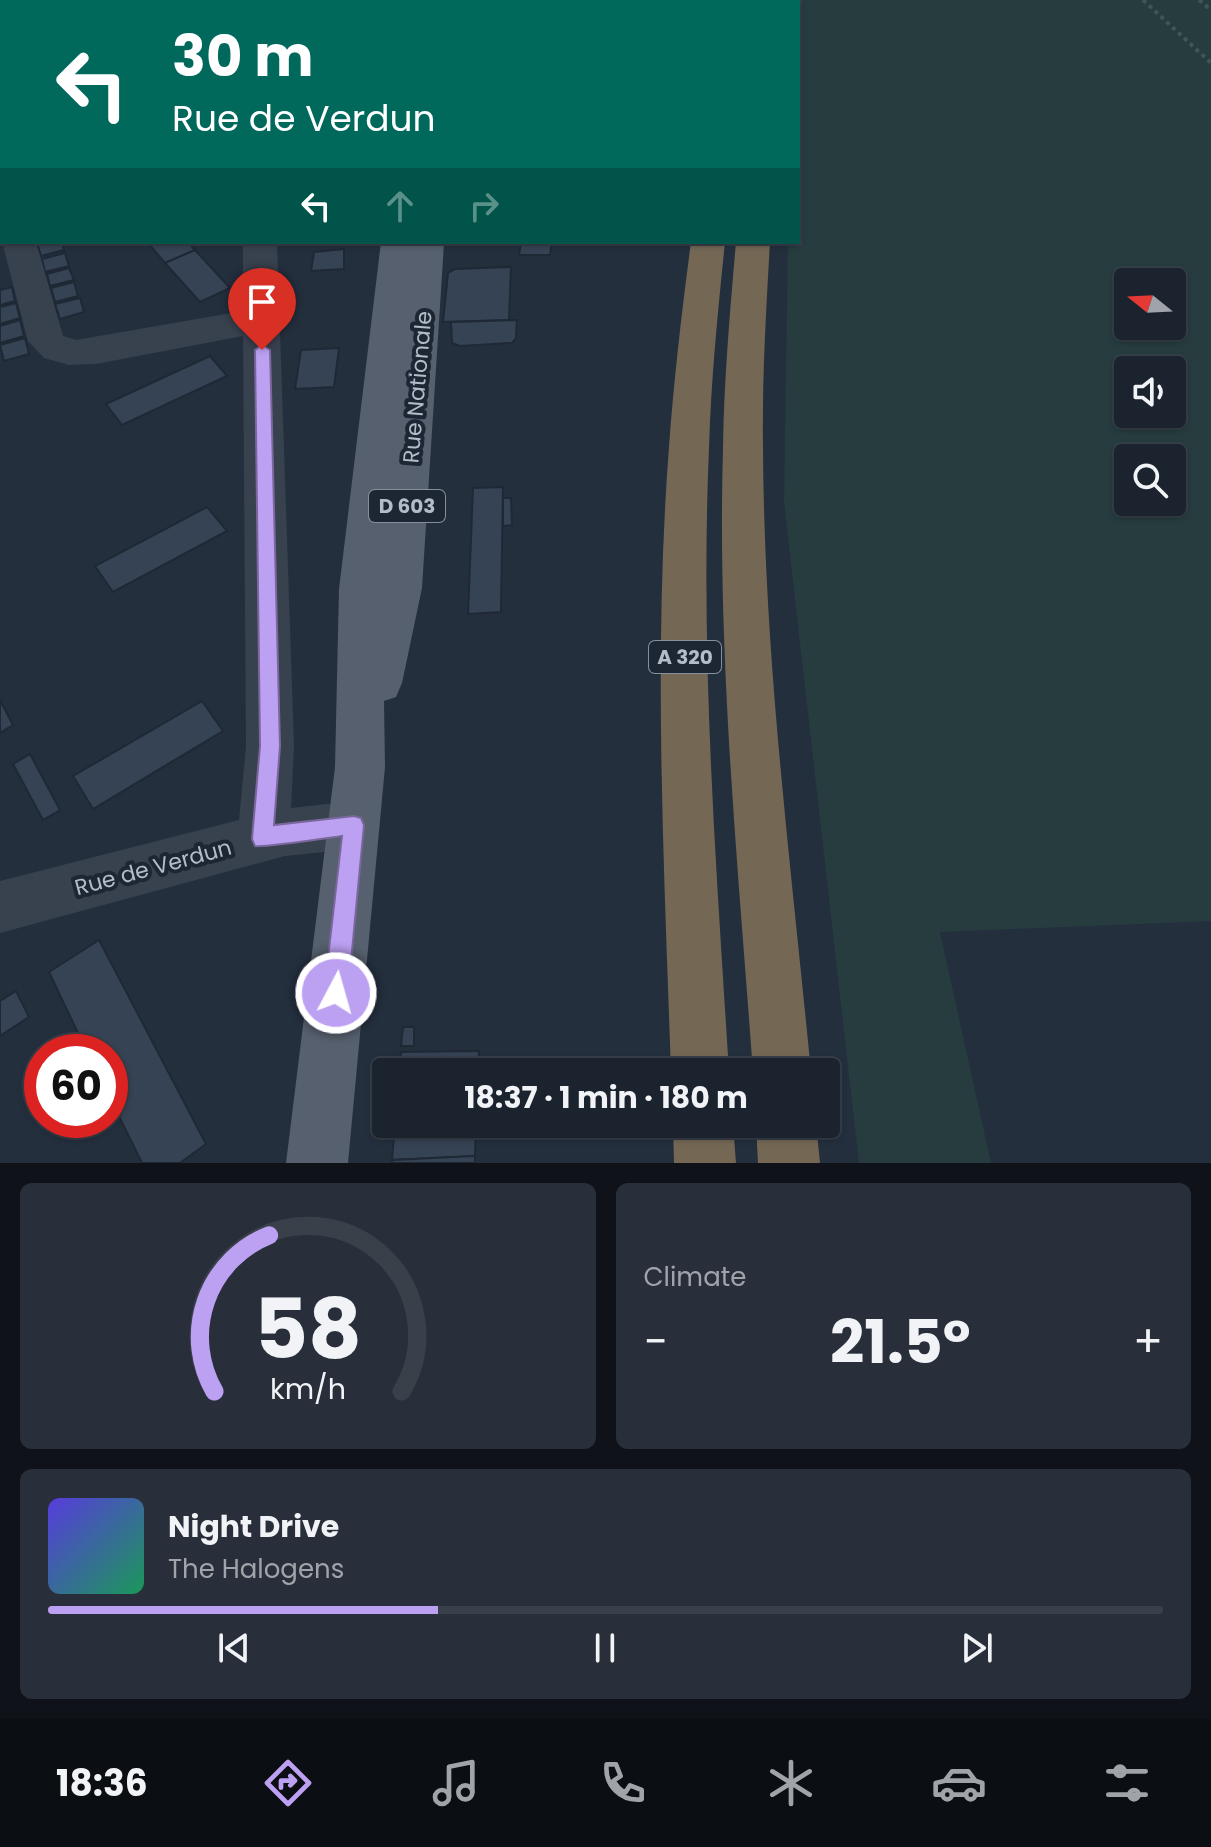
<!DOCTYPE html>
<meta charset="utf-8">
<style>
:root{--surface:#1b232e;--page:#282f3a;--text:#f1f3f6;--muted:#a0a4aa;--line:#39404a;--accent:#bca0f2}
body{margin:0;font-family:Poppins,sans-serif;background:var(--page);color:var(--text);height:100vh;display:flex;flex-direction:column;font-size:30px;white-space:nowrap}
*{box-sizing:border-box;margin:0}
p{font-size:26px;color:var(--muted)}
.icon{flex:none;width:44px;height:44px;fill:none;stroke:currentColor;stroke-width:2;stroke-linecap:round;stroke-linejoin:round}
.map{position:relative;height:1163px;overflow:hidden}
.side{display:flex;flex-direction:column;gap:20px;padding:20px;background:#0f1319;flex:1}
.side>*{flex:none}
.top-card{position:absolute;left:0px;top:0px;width:800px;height:244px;box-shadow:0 2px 6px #0004,0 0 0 2px var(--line);background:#00695c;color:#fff;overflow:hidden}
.needle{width:52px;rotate:288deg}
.controls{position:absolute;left:1114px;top:268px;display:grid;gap:16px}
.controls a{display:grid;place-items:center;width:72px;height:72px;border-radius:8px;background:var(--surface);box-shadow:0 2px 6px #0004,0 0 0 2px var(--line);font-size:40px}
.speed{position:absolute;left:24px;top:1034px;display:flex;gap:16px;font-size:40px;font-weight:700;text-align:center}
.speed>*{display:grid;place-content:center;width:104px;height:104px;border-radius:50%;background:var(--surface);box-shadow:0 2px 6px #0004,0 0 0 2px var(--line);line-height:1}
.speed .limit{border:12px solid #d22;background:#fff;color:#111}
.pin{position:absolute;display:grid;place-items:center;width:68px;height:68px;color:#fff;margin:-82px -34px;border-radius:50% 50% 50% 0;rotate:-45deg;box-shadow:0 0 8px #0007}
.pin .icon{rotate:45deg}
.me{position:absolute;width:88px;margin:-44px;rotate:6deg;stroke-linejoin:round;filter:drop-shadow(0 0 6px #0008)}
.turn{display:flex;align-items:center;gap:28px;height:168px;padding:0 40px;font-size:36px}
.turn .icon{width:104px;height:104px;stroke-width:2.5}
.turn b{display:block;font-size:56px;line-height:68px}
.lanes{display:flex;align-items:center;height:76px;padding:0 40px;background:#0003;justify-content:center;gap:40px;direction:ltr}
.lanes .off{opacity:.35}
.big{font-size:60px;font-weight:700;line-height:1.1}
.side .card{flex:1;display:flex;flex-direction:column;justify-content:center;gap:12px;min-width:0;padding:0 28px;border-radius:12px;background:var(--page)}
.side .dial{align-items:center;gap:0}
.dial svg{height:208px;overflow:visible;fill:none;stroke:var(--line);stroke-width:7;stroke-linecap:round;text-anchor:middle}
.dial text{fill:var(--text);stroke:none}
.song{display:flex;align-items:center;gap:24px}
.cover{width:96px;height:96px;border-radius:12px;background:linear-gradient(135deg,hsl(250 70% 55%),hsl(150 70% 35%))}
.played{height:8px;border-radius:4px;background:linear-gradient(90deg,var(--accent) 35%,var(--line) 35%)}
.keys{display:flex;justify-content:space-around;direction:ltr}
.heat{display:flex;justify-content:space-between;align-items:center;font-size:44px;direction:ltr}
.side .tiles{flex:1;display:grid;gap:20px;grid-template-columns:1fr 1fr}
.card:last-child{grid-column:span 2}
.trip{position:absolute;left:372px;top:1058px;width:468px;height:80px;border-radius:8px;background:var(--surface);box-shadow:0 2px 6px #0004,0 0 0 2px var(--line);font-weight:700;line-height:80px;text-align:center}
.tabs{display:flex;height:128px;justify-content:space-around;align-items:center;background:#0b0e12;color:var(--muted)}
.tabs .icon{width:56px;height:56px}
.tabs .selected{color:var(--accent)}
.tabs b{font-size:36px;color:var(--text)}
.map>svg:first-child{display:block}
.green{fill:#263c3f;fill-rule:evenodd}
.building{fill:#364354;stroke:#1f2835;stroke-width:2}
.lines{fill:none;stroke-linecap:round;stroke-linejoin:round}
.path{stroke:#3f5557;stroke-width:4;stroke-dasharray:4 4;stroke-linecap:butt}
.minor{fill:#38414e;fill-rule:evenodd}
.major{fill:#56606e;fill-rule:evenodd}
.highway{fill:#746855;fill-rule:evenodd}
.route{fill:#bca0f2;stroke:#7a689d;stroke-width:2}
.labels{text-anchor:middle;stroke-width:8;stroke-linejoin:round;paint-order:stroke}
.shield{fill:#1d2633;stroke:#878f9c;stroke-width:2}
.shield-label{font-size:20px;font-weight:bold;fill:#b4bcc9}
.street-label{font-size:22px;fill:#b4bcc9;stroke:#1d2633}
</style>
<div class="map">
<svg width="1211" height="1163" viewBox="0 0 1211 1163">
<rect width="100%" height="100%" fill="#242f3e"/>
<path class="green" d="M795 0H1211V921L940 932 991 1163H859L784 502 788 242H798V2ZM1128 282H1172V326H1128ZM1128 370H1172V414H1128ZM1128 458H1172V502H1128Z"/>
<g class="building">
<polygon points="62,242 64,250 41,256 37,243"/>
<polygon points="147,242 188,242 195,250 165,263"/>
<polygon points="521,242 552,242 550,255 519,255"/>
<polygon points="344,249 344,269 311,271 314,252"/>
<polygon points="195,250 230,288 200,302 165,263"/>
<polygon points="65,253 69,266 45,272 42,259"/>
<polygon points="511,267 509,320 443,322 448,273 455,269"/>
<polygon points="69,268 74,280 50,286 47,274"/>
<polygon points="74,282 78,296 55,302 51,288"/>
<polygon points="12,287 15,301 0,305 0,290"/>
<polygon points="80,298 84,312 60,319 55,304"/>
<polygon points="16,303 20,318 0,324 0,307"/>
<polygon points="20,320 24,336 0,343 0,326"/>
<polygon points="517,320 516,338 512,343 460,346 452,343 451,322"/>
<polygon points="25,338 29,354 4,361 0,345"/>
<polygon points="339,348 334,387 295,389 301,350"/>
<polygon points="210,356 227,376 122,425 106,404"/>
<polygon points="503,487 501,612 468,614 473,488"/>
<polygon points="503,498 511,498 512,525 503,526"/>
<polygon points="207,507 227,531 113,592 95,566"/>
<polygon points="0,700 13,725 0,733"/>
<polygon points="202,701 223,731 93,809 73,776"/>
<polygon points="30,754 60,810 43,820 13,764"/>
<polygon points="99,940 206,1144 180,1163 142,1163 110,1098 110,1052 87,1052 49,972"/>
<polygon points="16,991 29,1017 0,1036 0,1001"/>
<polygon points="403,1027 414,1027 414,1046 401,1046"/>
<polygon points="479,1051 478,1072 399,1072 401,1052"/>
<polygon points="395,1124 476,1124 475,1156 392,1160"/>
<polygon points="475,1156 475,1163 392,1163 392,1160"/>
</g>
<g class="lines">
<g class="path">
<polyline points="1143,0 1211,63"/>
<polyline points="1199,0 1211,10"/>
</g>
<g class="minor">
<polygon points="0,0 21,0 2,2 2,10"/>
<polygon points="63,0 90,0 91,2 64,2"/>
<polygon points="234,0 260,0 261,2 235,2"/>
<polygon points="0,165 2,166 2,192 0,191"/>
<polygon points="2,242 36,242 63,336 76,340 243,311 243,242 277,242 294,746 291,808 354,801 372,808 380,825 372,842 354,849 285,856 0,933 0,881 239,820 246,746 243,336 96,364 69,365 44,358 28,341"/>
</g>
<g class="major">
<rect x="399" y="0" width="26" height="2"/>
<rect x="434" y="0" width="26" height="2"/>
<polygon points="381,242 444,243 422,588 402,683 396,697 384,701 385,767 348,1163 286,1163 335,767 339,589"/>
</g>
<g class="highway">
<rect x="764" y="0" width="26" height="2"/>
<path d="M691 242H725C718 310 711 379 709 448 700 656 716 864 729 1072H671C664 864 653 655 669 447 674 378 682 310 691 242Z"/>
<path d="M736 242H770C766 311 762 379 763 448 764 657 791 865 811 1072H753C738 865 717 656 723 448 724 379 730 311 736 242Z"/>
<polygon points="673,1124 733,1124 736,1163 674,1163"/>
<polygon points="756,1124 816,1124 820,1163 758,1163"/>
</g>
</g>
<path class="route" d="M262 345 270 350 280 746 274 825 354 816 361 818 364 825 348 993 344 1001 336 1005 328 1001 324 993 342 836C327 838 262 848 255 846L252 839 260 746 255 350Z"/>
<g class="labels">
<g class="shield">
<rect x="369" y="490" width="76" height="32" rx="6"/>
<rect x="649" y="641" width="72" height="32" rx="6"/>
</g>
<g class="shield-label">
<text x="407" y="513">D 603</text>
<text x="685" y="664">A 320</text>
</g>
<g class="street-label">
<text transform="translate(417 387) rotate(-85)" y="8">Rue Nationale</text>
<text transform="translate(153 867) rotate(-15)" y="8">Rue de Verdun</text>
</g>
</g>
</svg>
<div class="controls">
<a><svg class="needle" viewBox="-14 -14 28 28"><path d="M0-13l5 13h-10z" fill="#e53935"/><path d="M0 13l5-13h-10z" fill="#a0a4aa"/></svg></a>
<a><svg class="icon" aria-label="sound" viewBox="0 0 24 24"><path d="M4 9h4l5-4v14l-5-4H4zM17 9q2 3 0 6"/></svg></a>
<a><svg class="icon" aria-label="search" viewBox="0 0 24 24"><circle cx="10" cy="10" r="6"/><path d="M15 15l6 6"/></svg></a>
</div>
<div class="speed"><div class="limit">60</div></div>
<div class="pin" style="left:262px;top:350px;background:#d93025"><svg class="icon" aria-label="arrive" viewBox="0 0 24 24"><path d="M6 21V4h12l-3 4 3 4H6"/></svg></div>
<svg class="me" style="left:336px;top:993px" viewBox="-20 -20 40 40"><circle r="17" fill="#bca0f2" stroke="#fff" stroke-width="3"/><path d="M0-11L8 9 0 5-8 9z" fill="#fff"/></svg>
<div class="trip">18:37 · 1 min · 180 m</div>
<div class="top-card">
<div class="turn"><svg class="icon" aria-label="left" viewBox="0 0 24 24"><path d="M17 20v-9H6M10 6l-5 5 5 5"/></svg><div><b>30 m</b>Rue de Verdun</div></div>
<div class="lanes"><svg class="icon" aria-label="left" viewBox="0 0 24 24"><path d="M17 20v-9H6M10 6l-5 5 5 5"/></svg><svg class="icon off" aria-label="ahead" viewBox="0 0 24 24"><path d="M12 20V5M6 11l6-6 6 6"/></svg><svg class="icon off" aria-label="right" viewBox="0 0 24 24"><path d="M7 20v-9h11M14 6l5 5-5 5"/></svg></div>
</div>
</div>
<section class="side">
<div class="tiles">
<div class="card dial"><svg viewBox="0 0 100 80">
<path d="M14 69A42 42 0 1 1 86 69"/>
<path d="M14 69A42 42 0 0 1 35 9" stroke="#bca0f2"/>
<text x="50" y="56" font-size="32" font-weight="700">58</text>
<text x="50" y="72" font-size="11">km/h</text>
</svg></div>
<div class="card"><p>Climate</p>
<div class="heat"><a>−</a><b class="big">21.5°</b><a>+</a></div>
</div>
<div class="card">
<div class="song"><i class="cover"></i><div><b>Night Drive</b><p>The Halogens</p></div></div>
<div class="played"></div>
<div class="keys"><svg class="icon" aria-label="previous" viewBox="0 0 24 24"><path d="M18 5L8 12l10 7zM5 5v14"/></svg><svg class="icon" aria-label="pause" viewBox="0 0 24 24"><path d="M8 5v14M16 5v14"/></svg><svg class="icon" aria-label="next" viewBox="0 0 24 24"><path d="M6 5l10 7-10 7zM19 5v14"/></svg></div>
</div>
</div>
</section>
<nav class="tabs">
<b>18:36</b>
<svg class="icon selected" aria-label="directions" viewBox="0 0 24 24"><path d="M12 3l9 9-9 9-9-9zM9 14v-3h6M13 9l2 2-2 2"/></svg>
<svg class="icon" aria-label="music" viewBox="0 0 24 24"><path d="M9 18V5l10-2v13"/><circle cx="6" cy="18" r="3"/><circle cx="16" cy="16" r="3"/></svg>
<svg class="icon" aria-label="phone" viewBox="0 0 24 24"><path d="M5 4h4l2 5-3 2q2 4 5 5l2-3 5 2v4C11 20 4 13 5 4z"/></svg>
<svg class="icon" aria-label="climate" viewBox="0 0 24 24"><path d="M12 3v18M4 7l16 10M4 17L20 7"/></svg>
<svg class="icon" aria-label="car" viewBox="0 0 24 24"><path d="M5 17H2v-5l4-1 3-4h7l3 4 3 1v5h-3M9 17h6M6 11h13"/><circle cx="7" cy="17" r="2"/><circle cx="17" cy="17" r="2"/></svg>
<svg class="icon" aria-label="filters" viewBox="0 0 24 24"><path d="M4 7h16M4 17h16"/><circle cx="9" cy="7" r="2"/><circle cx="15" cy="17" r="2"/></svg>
</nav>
